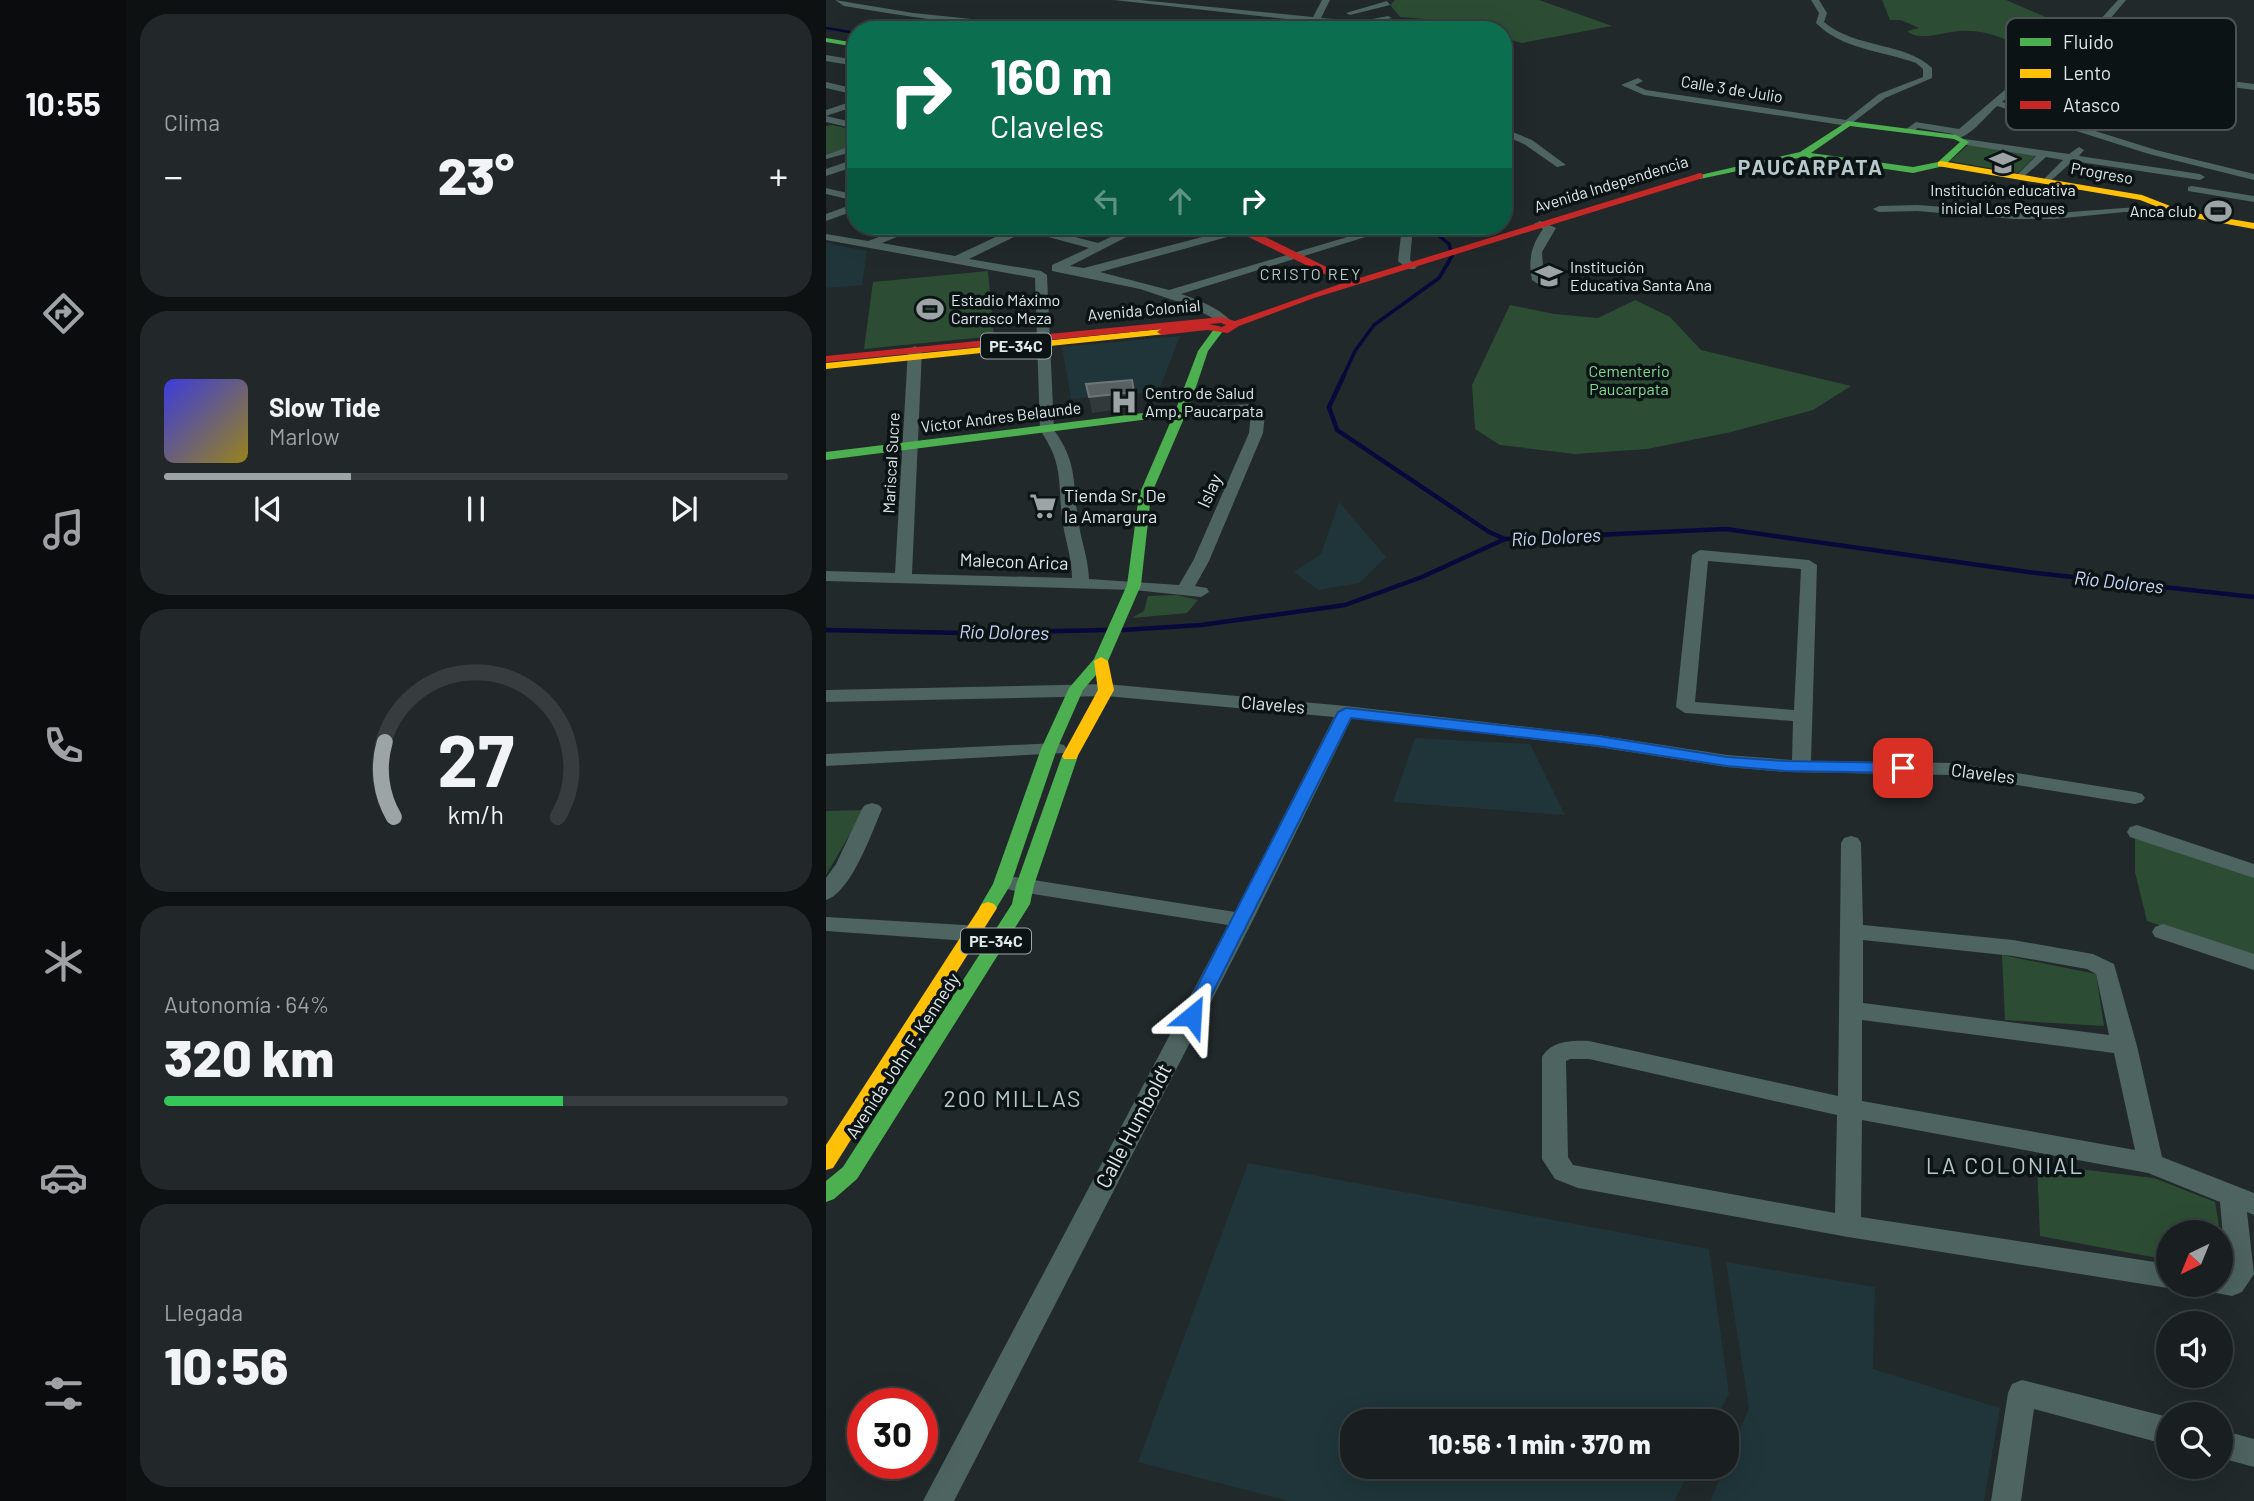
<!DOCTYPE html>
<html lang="es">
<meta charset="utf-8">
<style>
:root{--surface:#191f20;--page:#222729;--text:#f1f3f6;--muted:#9fa2a5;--line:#373d3e;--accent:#9ca4a6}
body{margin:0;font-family:Barlow,sans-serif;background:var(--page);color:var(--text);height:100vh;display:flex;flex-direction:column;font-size:26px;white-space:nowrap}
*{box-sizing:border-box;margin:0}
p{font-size:23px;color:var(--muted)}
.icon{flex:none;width:38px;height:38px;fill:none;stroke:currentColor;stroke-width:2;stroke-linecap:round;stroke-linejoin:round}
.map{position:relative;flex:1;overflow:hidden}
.side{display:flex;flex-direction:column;gap:14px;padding:14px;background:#0e1112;width:700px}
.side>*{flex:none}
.top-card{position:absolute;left:21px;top:21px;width:665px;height:214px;border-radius:28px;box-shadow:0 7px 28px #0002,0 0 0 2px var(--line);background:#0b6e4f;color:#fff;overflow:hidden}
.needle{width:46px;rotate:223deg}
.fabs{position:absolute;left:1330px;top:1220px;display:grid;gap:14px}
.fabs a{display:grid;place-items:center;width:77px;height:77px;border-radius:50%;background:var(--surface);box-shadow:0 7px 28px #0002,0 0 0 2px var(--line);font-size:35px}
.speed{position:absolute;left:21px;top:1388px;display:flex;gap:14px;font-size:35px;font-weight:700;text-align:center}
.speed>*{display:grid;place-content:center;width:91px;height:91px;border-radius:50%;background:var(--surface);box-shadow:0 7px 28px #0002,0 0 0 2px var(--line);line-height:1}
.speed .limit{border:10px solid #d22;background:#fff;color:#111}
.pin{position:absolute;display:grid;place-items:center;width:60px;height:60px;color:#fff;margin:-30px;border-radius:14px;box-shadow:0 4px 10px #0006}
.me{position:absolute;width:77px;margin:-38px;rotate:27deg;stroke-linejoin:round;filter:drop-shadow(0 0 5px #0008)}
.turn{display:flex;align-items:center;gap:24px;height:147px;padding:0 28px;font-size:32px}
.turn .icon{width:91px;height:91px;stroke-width:2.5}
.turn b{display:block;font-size:49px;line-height:60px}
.lanes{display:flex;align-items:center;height:66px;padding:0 28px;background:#0003;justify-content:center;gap:35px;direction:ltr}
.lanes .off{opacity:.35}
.big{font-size:52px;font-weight:800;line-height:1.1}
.side .card{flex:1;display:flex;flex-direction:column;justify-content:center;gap:10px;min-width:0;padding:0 24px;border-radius:28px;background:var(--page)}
.side .dial{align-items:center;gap:0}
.dial svg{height:182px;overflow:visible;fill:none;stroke:var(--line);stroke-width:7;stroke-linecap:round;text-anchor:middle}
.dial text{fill:var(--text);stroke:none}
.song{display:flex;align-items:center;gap:21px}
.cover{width:84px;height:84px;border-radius:10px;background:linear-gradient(135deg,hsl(240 70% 55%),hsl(50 70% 35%))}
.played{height:7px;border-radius:4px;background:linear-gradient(90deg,var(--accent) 30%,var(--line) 30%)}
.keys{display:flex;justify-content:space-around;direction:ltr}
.heat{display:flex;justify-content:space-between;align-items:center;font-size:38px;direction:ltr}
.charge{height:10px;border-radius:5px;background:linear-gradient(90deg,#34c759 64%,var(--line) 0)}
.trip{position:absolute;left:514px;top:1409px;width:399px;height:70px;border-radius:28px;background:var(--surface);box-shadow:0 7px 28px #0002,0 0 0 2px var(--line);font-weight:800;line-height:70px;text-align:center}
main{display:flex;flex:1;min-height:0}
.dock{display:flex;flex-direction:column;width:126px;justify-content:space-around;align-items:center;background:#0a0c0d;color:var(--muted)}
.dock .icon{width:49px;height:49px}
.dock .on{color:var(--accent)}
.dock b{font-size:32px;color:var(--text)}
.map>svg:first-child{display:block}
.built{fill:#1f3539}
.green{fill:#2c4d34}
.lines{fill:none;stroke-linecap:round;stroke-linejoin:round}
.stream-far2{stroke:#08083b;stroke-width:2.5}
.stream-far1{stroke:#08083b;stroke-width:3.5}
.stream{stroke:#08083b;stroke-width:4.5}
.street{fill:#4e6460;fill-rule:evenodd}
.fast{fill:#4caf50;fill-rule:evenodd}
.slow{fill:#ffc107;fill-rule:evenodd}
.jam{fill:#c62828;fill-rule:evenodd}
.shaded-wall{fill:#32393b}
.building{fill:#586062;stroke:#6d7577;stroke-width:2}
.route{fill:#1a73e8;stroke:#114b97;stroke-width:2}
.labels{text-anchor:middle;stroke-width:7;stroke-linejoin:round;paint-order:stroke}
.far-street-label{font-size:16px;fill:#dee7e9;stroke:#0c1314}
.far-poi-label{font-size:16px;fill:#dee7e9;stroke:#0c1314;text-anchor:start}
.far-neighbourhood-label{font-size:16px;letter-spacing:2px;fill:#b6c8cb;stroke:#0c1314}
.shield{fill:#0c1314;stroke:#9fa7a9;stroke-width:2}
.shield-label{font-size:16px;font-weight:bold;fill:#dee7e9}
.far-park-label{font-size:16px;fill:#81d991;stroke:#0c1314}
.street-label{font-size:18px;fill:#dee7e9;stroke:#0c1314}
.poi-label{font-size:18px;fill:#dee7e9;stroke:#0c1314;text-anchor:start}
.water-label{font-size:19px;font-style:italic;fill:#c9d6fb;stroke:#0c1314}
.far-district-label{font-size:21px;font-weight:bold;letter-spacing:2px;fill:#b6c8cb;stroke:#0c1314}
.near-street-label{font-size:21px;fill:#dee7e9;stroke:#0c1314}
.near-neighbourhood-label{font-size:23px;letter-spacing:2px;fill:#b6c8cb;stroke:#0c1314}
.key{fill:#0c1314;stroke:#4b5354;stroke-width:2}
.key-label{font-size:19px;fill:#dee7e9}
</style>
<main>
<nav class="dock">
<b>10:55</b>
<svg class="icon on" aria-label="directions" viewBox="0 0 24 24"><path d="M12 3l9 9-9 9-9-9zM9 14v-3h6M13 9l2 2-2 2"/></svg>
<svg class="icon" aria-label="music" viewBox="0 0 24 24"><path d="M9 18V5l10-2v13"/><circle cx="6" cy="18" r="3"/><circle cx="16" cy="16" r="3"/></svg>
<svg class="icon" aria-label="phone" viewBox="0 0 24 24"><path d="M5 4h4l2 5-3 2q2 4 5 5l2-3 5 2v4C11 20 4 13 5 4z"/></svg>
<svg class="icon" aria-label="climate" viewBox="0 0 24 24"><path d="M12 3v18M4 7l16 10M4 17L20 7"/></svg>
<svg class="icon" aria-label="car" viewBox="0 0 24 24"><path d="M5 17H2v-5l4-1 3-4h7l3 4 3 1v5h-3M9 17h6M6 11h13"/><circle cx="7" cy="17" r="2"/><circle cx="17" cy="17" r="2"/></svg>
<svg class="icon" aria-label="filters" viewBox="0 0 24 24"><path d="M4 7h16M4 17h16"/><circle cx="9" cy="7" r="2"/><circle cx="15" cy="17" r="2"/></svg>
</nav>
<section class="side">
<div class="card"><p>Clima</p>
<div class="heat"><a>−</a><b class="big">23°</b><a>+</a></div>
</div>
<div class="card">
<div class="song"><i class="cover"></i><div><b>Slow Tide</b><p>Marlow</p></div></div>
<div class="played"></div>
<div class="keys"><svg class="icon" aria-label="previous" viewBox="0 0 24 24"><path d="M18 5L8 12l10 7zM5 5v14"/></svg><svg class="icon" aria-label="pause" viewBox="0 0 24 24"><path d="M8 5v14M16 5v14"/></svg><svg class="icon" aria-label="next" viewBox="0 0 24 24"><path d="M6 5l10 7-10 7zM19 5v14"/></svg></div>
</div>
<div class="card dial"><svg viewBox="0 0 100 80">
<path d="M14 69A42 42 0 1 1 86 69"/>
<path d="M14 69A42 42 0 0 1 10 36" stroke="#9ca4a6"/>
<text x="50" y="56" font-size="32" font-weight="700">27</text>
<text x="50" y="72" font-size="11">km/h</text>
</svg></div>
<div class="card"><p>Autonomía · 64%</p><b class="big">320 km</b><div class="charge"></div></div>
<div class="card"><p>Llegada</p><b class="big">10:56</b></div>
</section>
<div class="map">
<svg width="1428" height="1501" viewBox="0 0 1428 1501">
<rect width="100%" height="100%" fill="#21292a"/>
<g class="built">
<polygon points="0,243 41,251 36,285 0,288"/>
<polygon points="354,336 333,391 245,399 236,347"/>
<polygon points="513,502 560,557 534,583 492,590 468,572 495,554"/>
<polygon points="589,738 704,744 739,815 567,802"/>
<polygon points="422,1163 883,1249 903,1394 889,1421 527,1421 527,1466 866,1467 848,1501 462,1501 312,1462"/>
<polygon points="900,1262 1049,1287 1047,1369 1174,1408 1158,1501 884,1501 899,1467 901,1466 901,1460 923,1408"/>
</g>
<g class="green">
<polygon points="569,0 713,0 786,26 696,43 677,38 677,30 642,30 600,19 574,17 564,5"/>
<path d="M1056 0H1180L1224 19 1266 25 1212 55C1186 42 1163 29 1134 31 1117 32 1093 42 1081 31L1093 28 1075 20H1064Z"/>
<polygon points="6,125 30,130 30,145 0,156 0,126"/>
<polygon points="1143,144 1206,154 1209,156 1192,173 1124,161"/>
<polygon points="162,271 168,336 38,349 47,282"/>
<polygon points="809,300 844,317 875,350 1025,386 987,410 905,432 821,449 749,454 674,445 649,429 646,385 684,305 728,314 772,318"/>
<polygon points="351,595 372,600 361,613 306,618 318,611 322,596"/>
<polygon points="38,810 0,875 0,811"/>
<polygon points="1309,837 1428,877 1428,957 1321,921 1309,872"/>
<polygon points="1176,955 1270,974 1278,1026 1179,1020"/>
<polygon points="1211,1164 1328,1178 1389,1202 1394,1232 1342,1232 1342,1260 1214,1236"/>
</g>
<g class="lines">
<polyline class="stream-far2" points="0,28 30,33"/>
<polyline class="stream-far1" points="517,377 529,351 548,325 613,278 626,256 623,244 601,226"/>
<g class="stream">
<polyline points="518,375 503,407 511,430 663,532 679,539"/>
<polyline points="0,630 136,633 280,630"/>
<polyline points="297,630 375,625 519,605 596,577 679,539 900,529 1202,572 1428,597"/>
</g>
<g class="street">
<path d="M9 0 87 13 253 30C174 30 95 19 18 6Z"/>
<polygon points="288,0 314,0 487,17 496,0 504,0 495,18 536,21 562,16 566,18 536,25 497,23 501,29 493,30 488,22"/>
<path d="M985 0H993L1001 13 998 22C1030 49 1080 42 1106 68V78L1059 98 1022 126 818 95 795 85 812 78 817 81 809 85 820 90 1020 120 1053 94 1097 77V69L1090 63C1057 51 1015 49 990 23L993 13Z"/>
<path d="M1292 0H1300L1279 25 1221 57 1428 84V90L1214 61 1200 81 1176 102 1330 150 1428 174V180L1323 154 1171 106C1158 118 1142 140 1126 139L1127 134 1092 128 1084 133 1079 130 1090 122 1133 129 1194 77 1209 56 1273 21Z"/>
<polygon points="561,1 564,5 524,15 520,13"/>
<polygon points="427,23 449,26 410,30"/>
<polygon points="0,55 30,60 30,66 0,61"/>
<polygon points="0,82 30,89 30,95 0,88"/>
<polygon points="30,100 30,106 0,116 0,110"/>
<polygon points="0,116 30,123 30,129 0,122"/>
<polygon points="677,128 706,140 740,165 731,167 698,144 677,135"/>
<polygon points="1139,139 1243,154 1253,147 1258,150 1253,156 1374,174 1379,177 1374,180 1247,161 1221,184 1216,181 1237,160 1220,157 1194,180 1189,177 1210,156 1135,144 1134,142"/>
<polygon points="30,144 30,151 0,159 0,155"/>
<polygon points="23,161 30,161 30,166 0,176 0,169"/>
<polygon points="1366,186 1428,196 1428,202 1362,191 1362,187"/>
<polygon points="0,188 30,195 30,201 0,194"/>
<polygon points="30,203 30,210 0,221 0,214"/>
<path d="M1091 205C1136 208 1182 215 1227 213 1267 211 1307 206 1347 206L1353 209 1347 212H1298L1228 219H1188L1091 211 1053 212 1047 209 1053 206Z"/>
<path d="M714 221 730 228 716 252 718 280 712 284 706 280C702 260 705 246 717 229L708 224Z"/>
<path d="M82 226H98L56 243 129 256 176 234 150 226 185 229 193 226H207L272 243 308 226H322L244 266 258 268 418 226H435L434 228 274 272 343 290 558 226H575L355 294C373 300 391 307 404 320L398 324 362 305 314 289 226 271V265L263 248 200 231 143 259 215 271 221 275 228 430C253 464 246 486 253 525 256 544 262 558 263 579L353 585 367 561 423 433 425 414 354 416 347 412 354 408 426 404 439 413 437 433 383 561 369 586 381 588 383 592 375 597 308 590 0 581V571L69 573 82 350 89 346 96 350 86 574 246 578C246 558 240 544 237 524 231 484 239 466 214 430L209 278 0 240V234L42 241Z"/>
<polygon points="576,226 587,226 584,260 591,266 589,269 581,269 572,261"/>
<path d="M874 550 983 560 991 565 985 761 1128 763 1309 792 1316 794 1319 798 1316 802 1309 804 1128 775 959 772 901 767 772 747 526 718 427 920 128 1501H97L402 925 189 891 181 889 178 884 181 879 189 877 409 912 508 717 280 696 0 702V690L280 684 520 706 772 735 901 755 966 760 967 721 859 713 850 707 866 555ZM882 561 975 569 968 710 869 702Z"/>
<polygon points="231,743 238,745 241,749 238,753 0,766 0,754"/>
<path d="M46 803 53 805 56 809C46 832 25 893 0 900V878L10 864 36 809 39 805Z"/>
<polygon points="1311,825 1428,864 1428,878 1304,837 1301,832 1304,827"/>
<path d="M1025 836 1032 838 1035 843 1037 925 1187 940 1267 954 1288 964 1311 1046 1336 1157 1428 1193V1215L1421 1212 1428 1274 1416 1292 1406 1296 1385 1292 1382 1284H1395V1272L1400 1271 1394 1202 1322 1173 1036 1120 1035 1217 1342 1264V1284H1351L1342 1288 1022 1237 752 1188 729 1179 716 1159V1057C725 1041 746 1040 763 1041L1012 1096 1015 843 1018 838ZM1037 940 1187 956 1261 969 1270 974 1283 1035 1037 1003ZM1036 1020 1288 1053 1309 1150 1036 1101ZM744 1059H763L1011 1115 1009 1213 747 1165 742 1157 740 1061Z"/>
<polygon points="0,917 156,926 164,929 167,934 164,939 156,942 0,931"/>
<polygon points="1337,924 1428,954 1428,970 1329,937 1326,932 1329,927"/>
<polygon points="1196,1380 1342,1417 1342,1445 1208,1409 1195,1501 1165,1501 1182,1393 1186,1384"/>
<polygon points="1395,1430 1428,1439 1428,1467 1395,1458"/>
</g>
<g class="fast">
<polygon points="0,38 30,43 30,47 0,42"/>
<path d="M1022 121 1130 135 1143 142 1118 166 1087 173 977 157 874 179 870 176 974 152ZM1024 126 1128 139 1134 142 1112 162 1087 167 985 153Z"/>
<polygon points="388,329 397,331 382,351 365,402 325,495 315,585 282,661 257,690 231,749 185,884 168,912 156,912 153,908 167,884 215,749 243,688 268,659 301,585 313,495 347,416 0,460 0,452 350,409 372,351"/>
<polygon points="244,751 252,756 208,885 204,904 31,1179 8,1199 0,1202 0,1181 17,1167 186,904 190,885 236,756"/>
</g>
<g class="slow">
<polygon points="1115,161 1316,195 1357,211 1428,223 1428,229 1352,215 1314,200 1112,166 1112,162"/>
<polygon points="336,329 341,332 340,334 0,369 0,363"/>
<polygon points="275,657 282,661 288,690 250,759 238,759 236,756 272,690 268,661"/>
<polygon points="162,902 168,904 171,908 7,1168 0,1170 0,1145 156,904"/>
</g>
<path class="jam" d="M874 173 877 174V178L488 298 413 326 402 333 381 330 336 335 331 332 335 329 0 362V356L395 317 409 321 517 283 412 232 408 226H417L527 280ZM395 323 400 325 396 327 383 324Z"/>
</g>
<polygon class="shaded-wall" points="306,380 310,407 266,413 263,397"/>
<polygon class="building" points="306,380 308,392 263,397 260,384"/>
<polygon class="route" points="520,708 772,736 901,757 959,761 1077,763 1085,768 1077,773 959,771 901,766 772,746 525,718 375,1016 372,1021 359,1021 356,1016 512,712"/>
<defs>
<symbol id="school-bare" viewBox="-9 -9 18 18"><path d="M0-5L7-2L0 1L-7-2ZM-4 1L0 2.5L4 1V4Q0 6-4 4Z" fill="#9ca4a6" stroke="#0c1314" stroke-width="2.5" paint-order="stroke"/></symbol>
<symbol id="stadium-bare" viewBox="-9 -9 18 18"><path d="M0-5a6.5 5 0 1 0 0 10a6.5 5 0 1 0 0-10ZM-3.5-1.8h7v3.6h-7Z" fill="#9ca4a6" stroke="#0c1314" stroke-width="2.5" paint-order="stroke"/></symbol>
<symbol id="hospital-bare" viewBox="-9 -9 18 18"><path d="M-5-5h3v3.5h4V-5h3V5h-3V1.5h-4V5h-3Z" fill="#9ca4a6" stroke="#0c1314" stroke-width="2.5" paint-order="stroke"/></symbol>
<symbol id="supermarket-bare" viewBox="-9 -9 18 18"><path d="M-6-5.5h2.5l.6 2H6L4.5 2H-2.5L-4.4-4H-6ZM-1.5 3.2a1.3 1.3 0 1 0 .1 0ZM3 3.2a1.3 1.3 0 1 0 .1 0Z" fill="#9ca4a6" stroke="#0c1314" stroke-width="2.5" paint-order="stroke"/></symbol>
</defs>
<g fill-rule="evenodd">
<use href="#school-bare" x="1158" y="144" width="38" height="38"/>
<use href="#stadium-bare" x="1373" y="192" width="38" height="38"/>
<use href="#school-bare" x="704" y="257" width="38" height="38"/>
<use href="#stadium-bare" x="85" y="290" width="38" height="38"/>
<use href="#hospital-bare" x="279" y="383" width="38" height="38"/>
<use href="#supermarket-bare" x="198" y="487" width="38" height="38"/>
</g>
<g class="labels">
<g class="far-street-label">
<text transform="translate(906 89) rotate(9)" y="6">Calle 3 de Julio</text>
<text transform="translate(1276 173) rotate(10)" y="6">Progreso</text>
<text transform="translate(785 184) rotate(-17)" y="6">Avenida Independencia</text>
<text transform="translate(318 310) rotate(-5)" y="6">Avenida Colonial</text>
<text transform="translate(175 417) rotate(-7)" y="6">Víctor Andres Belaunde</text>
<text transform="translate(65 463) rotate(-87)" y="6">Mariscal Sucre</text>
</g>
<g class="far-poi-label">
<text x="1177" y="196" text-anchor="middle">Institución educativa<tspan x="1177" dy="18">inicial Los Peques</tspan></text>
<text x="1371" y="217" text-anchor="end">Anca club</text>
<text x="744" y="273">Institución<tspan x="744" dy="18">Educativa Santa Ana</tspan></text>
<text x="125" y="306">Estadio Máximo<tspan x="125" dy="18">Carrasco Meza</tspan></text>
<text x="319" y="399">Centro de Salud<tspan x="319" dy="18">Amp. Paucarpata</tspan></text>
</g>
<g class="far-neighbourhood-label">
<text x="485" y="280">CRISTO REY</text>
</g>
<g class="shield">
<rect x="155" y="333.5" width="70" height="25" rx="5"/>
<rect x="135" y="928.5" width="70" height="25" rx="5"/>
</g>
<g class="shield-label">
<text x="190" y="352">PE-34C</text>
<text x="170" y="947">PE-34C</text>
</g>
<g class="far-park-label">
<text x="803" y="377">Cementerio<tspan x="803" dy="18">Paucarpata</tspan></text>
</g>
<g class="street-label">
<text transform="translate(384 491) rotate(-66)" y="6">Islay</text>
<text transform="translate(188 562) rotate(2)" y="6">Malecon Arica</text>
<text transform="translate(447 705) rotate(5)" y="6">Claveles</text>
<text transform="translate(1157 774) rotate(7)" y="6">Claveles</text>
<text transform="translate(77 1056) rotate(-57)" y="6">Avenida John F. Kennedy</text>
</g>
<g class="poi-label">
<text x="238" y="502">Tienda Sr. De<tspan x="238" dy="21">la Amargura</tspan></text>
</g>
<g class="water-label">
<text transform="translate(730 537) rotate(-3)" y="7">Río Dolores</text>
<text transform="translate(1293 582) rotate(6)" y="7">Río Dolores</text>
<text transform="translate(178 632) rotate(1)" y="7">Río Dolores</text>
</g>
<g class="far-district-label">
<text x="985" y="175">PAUCARPATA</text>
</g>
<g class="near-street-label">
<text transform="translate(308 1126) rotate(-62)" y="7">Calle Humboldt</text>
</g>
<g class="near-neighbourhood-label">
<text x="187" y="1107">200 MILLAS</text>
<text x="1179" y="1174">LA COLONIAL</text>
</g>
</g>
<rect x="1180" y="18" width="230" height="112" rx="10" class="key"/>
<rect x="1194" y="38" width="31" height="8" fill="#4caf50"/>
<rect x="1194" y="69" width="31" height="9" fill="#ffc107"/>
<rect x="1194" y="101" width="31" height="8" fill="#c62828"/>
<g class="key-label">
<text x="1237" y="49">Fluido</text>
<text x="1237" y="80">Lento</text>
<text x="1237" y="112">Atasco</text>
</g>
</svg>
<div class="fabs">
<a><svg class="needle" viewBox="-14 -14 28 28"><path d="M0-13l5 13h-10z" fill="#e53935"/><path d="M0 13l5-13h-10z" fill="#9fa2a5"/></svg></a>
<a><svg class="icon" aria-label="sound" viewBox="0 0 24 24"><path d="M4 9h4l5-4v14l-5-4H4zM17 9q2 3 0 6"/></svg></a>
<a><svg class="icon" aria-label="search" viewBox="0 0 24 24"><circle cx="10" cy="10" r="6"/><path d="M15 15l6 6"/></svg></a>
</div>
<div class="speed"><div class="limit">30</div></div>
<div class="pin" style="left:1077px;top:768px;background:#d93025"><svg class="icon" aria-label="arrive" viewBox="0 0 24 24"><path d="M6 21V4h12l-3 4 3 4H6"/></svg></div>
<svg class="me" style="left:366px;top:1016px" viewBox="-20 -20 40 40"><path d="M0-17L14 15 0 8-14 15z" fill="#1a73e8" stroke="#fff" stroke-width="4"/></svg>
<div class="trip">10:56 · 1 min · 370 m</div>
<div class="top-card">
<div class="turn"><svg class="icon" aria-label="right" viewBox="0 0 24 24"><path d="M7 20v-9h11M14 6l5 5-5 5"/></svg><div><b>160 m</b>Claveles</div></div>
<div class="lanes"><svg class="icon off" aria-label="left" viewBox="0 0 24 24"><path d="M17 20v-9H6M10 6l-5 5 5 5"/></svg><svg class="icon off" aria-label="ahead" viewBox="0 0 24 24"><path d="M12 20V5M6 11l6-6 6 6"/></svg><svg class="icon" aria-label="right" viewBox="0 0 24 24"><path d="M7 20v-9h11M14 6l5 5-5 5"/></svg></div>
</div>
</div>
</main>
